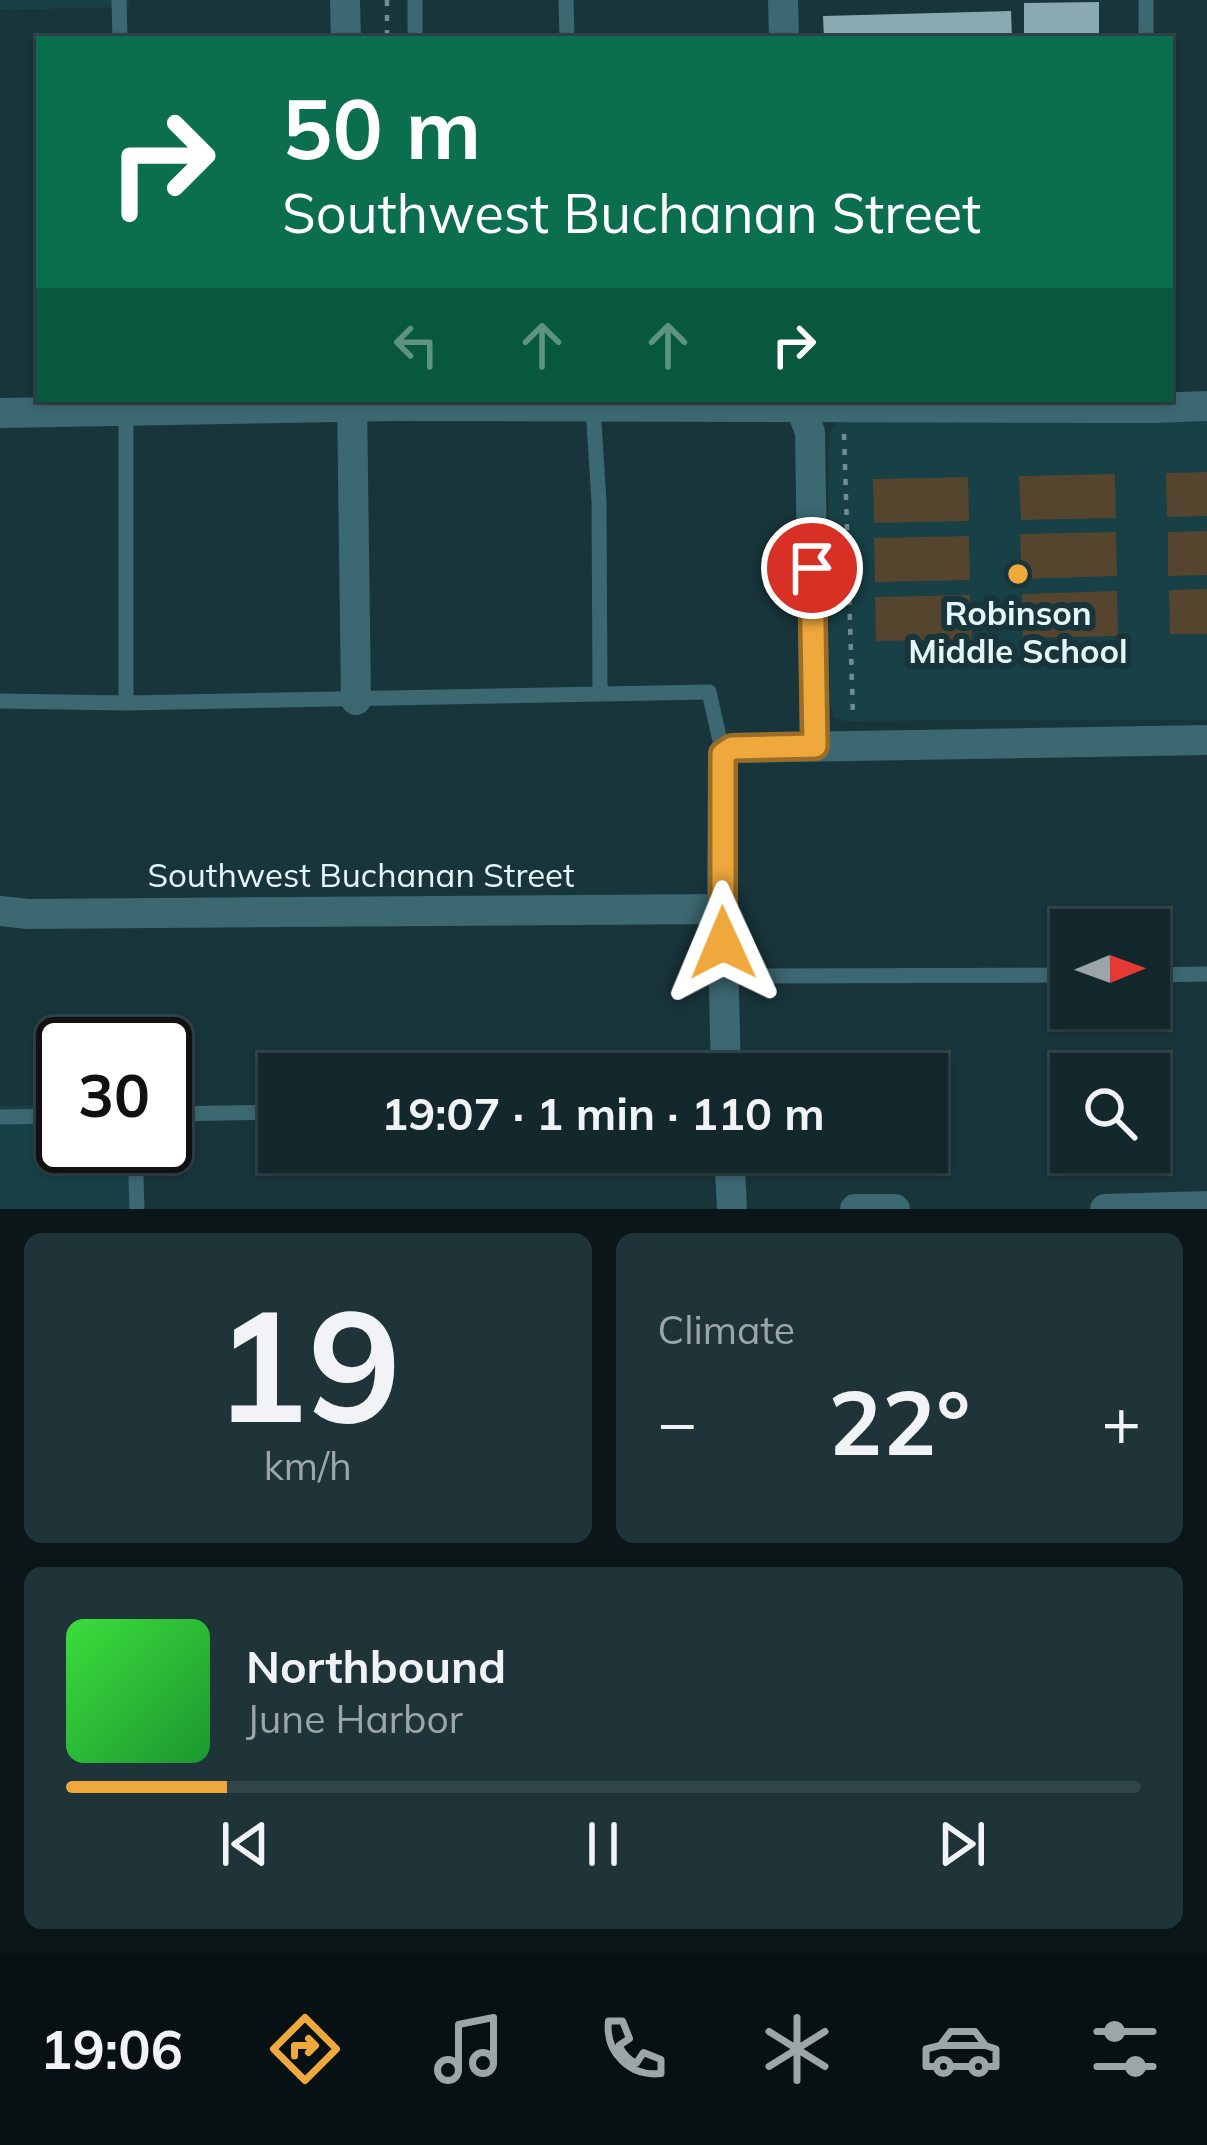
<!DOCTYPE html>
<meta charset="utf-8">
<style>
:root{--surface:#12282c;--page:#1f3438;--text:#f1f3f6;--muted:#9ca6a9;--line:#314448;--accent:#eea83c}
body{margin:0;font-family:Mulish,sans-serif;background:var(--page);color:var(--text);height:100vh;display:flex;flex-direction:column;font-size:45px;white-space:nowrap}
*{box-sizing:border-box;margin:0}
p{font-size:39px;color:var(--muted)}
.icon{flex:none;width:66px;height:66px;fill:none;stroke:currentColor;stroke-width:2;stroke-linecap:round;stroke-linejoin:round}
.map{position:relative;height:1209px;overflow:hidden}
.details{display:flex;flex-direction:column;gap:24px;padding:24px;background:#0a1618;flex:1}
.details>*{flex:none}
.guide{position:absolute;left:36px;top:36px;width:1137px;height:366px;border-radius:0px;box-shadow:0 3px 9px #0004,0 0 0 3px var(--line);background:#0b6e4f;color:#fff;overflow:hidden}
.needle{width:78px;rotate:89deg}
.buttons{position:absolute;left:1050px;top:909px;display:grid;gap:24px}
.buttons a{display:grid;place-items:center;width:120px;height:120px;border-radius:0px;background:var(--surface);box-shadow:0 3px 9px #0004,0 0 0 3px var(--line);font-size:60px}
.speed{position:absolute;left:36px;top:1017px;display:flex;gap:24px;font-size:60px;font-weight:700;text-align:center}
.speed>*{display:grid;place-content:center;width:156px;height:156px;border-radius:50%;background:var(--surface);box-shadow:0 3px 9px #0004,0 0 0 3px var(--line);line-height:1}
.speed .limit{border:6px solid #111;border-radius:18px;background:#fff;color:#111}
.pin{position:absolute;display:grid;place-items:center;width:102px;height:102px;color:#fff;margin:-51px;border:6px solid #fff;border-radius:50%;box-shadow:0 3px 12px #0007}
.me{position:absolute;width:132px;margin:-66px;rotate:359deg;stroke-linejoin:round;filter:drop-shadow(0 0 9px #0008)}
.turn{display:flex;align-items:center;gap:42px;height:252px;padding:0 48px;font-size:54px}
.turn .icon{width:156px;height:156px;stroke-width:2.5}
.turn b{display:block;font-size:84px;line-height:102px}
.lanes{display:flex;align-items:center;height:114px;padding:0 48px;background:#0003;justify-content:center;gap:60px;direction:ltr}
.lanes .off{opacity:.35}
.big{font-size:90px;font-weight:700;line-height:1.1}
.details .card{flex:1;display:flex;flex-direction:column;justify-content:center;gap:18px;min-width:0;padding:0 42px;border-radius:18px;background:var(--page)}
.details .dial{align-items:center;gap:0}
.dial b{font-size:156px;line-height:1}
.song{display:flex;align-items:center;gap:36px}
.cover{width:144px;height:144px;border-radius:18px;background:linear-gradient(135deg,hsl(120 70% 55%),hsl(130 70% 35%))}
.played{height:12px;border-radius:6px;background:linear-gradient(90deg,var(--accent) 15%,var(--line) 15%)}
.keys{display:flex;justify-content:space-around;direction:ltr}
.heat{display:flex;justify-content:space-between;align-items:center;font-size:66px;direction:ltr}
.details .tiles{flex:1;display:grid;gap:24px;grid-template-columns:1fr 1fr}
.card:last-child{grid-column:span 2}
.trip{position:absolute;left:258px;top:1053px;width:690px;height:120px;border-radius:0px;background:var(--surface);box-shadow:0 3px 9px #0004,0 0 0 3px var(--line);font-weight:700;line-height:120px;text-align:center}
.dock{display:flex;height:192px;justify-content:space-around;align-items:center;background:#071012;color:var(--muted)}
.dock .icon{width:84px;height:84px}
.dock .active{color:var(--accent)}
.dock b{font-size:54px;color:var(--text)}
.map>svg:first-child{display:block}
.built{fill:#174047}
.green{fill:#55442e}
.building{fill:#8aaab1}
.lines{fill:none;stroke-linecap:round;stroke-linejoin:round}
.path{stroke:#748c90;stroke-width:4.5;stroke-dasharray:6 9;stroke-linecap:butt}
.lane{stroke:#3c6871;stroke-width:15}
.street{stroke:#3c6871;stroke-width:30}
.route-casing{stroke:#9b6d27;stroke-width:30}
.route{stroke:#eea83c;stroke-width:21}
.poi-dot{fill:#eea83c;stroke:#18353b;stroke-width:4.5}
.labels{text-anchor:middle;stroke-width:12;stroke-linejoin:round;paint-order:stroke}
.poi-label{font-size:33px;font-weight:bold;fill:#e5f6f9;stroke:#18353b}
.street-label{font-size:33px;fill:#e5f6f9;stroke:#18353b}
</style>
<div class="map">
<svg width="1207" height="1209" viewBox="0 0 1207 1209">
<rect width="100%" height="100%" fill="#18353b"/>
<g class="built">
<polygon points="0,0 129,0 129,7 0,10"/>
<polygon points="1207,420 1207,720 844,721 834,717 830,704 828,444 831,429 840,421"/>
<polygon points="63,1104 63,1146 139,1146 141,1209 0,1209 0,1106"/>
</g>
<g class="green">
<polygon points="1207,472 1207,516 1167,517 1166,473"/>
<polygon points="1115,474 1116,518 1021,520 1019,476"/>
<polygon points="968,477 969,521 874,523 873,479"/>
<polygon points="1207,531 1207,575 1168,576 1168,532"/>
<polygon points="1116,532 1117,576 1022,579 1020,534"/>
<polygon points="969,536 970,580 875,582 874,538"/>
<polygon points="1207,589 1207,634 1170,634 1169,590"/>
<polygon points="1117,591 1118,636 1023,638 1022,594"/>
<polygon points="970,595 972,639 876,641 875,597"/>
</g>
<g class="building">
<polygon points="1099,2 1099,39 1024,39 1024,3"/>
<polygon points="1011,11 1012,39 824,39 823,16"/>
<polygon points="749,1055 833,1056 833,1074 749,1074"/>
</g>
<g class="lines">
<g class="path">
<polyline points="387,0 387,39"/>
<polyline points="844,434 853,716"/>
</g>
<g class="lane">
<polyline points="119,0 120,39"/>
<polyline points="415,0 415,39"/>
<polyline points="566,0 567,39"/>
<polyline points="1146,0 1146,39"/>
<polyline points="126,406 126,703"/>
<polyline points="593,407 599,502 600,693"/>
<polyline points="0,701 126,703 709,692 723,754"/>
<polyline points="1149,975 1207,974"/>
<polyline points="724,976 1071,975"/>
<polyline points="165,1114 279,1112"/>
<polyline points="0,1117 63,1116"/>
<polyline points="135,1146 137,1209"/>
</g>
<g class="street">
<polyline points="345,0 346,39"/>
<polyline points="783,0 784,39"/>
<polyline points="352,399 356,700"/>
<polyline points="797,399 810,432 815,746"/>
<polyline points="0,413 395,406 1155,408 1207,406"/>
<polyline points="0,911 28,914 722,909"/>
<polyline points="726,1074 722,909 723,754 732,748 1207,740"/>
<polyline points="729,1152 732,1209"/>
<polyline points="855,1209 895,1209"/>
<polyline points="1105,1209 1207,1206"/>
</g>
</g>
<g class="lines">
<defs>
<polyline id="route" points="723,943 723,754 732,748 815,746 812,568"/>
</defs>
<use href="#route" class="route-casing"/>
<use href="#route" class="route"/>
</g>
<circle class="poi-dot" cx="1018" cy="574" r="12"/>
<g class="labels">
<g class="poi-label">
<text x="1018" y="625">Robinson<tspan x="1018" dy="38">Middle School</tspan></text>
</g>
<g class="street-label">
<text x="361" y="887">Southwest Buchanan Street</text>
</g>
</g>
</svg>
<div class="buttons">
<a><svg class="needle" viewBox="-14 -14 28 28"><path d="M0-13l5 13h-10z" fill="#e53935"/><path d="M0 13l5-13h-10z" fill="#9ca6a9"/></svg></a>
<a><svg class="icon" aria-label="search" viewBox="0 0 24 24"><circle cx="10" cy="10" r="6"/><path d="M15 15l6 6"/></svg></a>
</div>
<div class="speed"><div class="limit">30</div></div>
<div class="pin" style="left:812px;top:568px;background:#d93025"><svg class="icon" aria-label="arrive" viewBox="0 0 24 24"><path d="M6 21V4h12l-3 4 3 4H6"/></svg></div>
<svg class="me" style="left:723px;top:943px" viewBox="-20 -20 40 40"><path d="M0-17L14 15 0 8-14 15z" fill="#eea83c" stroke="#fff" stroke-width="4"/></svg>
<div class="trip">19:07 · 1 min · 110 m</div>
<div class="guide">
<div class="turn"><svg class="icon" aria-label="right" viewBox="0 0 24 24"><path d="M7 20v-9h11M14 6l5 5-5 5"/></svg><div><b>50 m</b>Southwest Buchanan Street</div></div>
<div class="lanes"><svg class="icon off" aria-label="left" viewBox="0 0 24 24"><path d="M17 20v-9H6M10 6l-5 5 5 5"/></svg><svg class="icon off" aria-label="ahead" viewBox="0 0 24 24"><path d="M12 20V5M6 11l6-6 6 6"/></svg><svg class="icon off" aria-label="ahead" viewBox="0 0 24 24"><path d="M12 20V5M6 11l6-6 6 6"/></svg><svg class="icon" aria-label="right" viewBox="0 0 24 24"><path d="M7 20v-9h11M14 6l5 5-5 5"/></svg></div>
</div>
</div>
<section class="details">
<div class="tiles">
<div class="card dial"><b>19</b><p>km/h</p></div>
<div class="card"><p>Climate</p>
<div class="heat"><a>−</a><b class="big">22°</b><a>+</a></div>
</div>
<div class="card">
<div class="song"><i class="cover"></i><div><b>Northbound</b><p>June Harbor</p></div></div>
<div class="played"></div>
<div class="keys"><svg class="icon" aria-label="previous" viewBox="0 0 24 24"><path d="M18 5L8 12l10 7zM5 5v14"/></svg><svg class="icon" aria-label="pause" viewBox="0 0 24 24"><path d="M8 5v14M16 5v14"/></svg><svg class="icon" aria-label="next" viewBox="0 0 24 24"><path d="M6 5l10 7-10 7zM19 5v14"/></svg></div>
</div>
</div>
</section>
<nav class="dock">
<b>19:06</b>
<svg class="icon active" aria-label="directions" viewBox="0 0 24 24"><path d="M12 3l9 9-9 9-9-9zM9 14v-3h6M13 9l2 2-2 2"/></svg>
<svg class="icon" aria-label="music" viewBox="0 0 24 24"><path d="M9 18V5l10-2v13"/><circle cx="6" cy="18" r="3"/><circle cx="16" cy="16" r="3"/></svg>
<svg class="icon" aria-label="phone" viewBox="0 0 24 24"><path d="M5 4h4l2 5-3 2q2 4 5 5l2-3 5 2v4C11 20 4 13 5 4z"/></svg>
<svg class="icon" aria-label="climate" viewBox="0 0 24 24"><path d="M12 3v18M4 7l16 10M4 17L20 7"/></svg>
<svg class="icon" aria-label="car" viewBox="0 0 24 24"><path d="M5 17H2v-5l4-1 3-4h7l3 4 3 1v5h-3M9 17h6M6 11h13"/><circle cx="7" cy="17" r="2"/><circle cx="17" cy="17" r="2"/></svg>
<svg class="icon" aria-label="filters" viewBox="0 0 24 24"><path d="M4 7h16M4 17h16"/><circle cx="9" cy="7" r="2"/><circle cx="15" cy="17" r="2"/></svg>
</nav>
